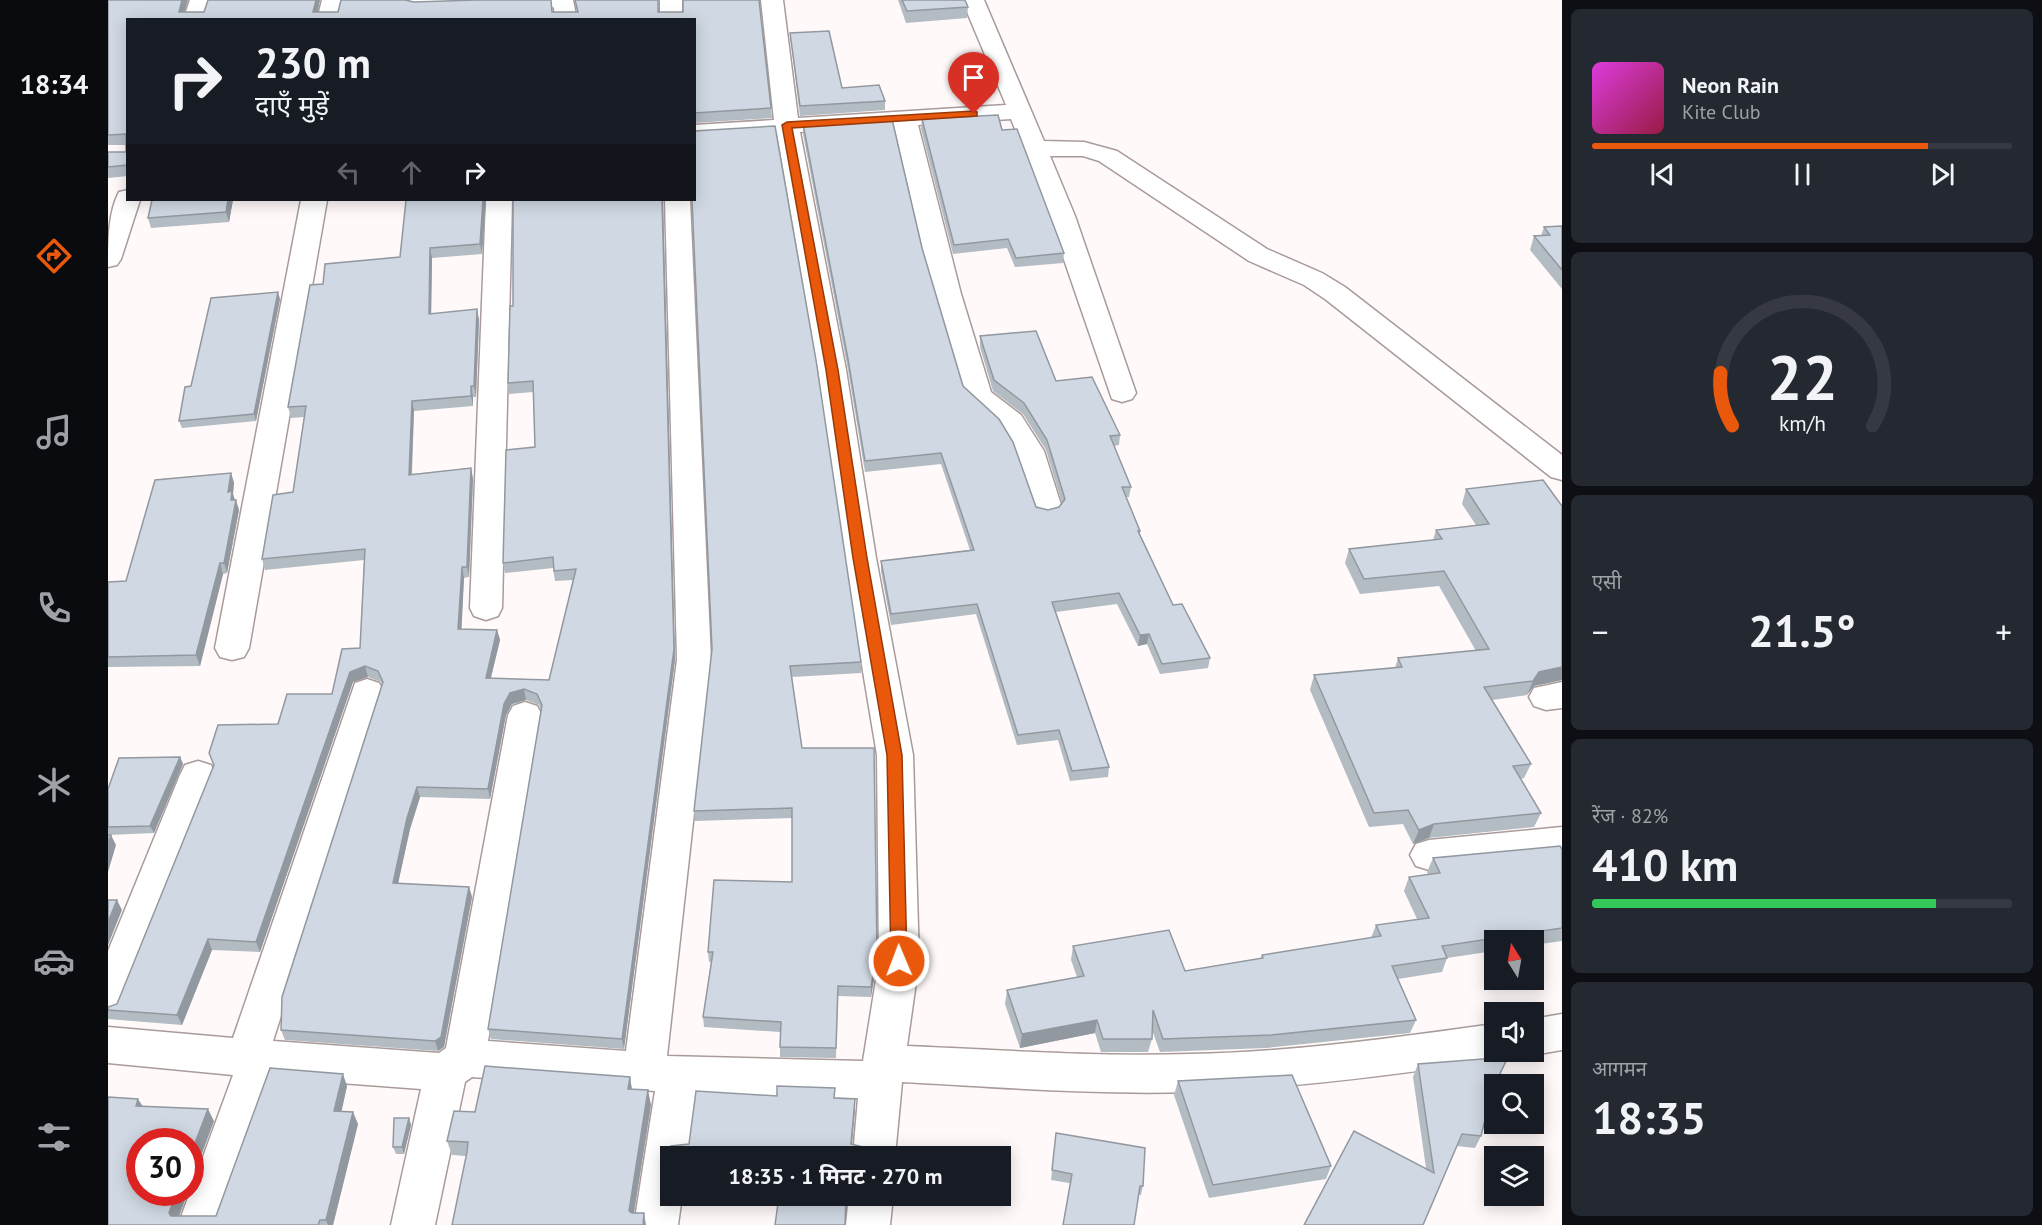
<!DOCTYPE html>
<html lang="hi">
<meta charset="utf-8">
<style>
:root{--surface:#171b24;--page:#242831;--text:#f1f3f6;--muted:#9ea1a6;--line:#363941;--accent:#ea580c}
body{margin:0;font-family:"PT Sans","Noto Sans Devanagari",sans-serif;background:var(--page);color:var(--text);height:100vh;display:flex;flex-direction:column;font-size:22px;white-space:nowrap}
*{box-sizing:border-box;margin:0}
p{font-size:20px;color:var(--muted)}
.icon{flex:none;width:33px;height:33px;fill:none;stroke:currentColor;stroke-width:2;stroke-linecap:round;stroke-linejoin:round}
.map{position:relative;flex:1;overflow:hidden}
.drawer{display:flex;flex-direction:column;gap:9px;padding:9px;background:#0d0f14;width:480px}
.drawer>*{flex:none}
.top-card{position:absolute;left:18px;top:18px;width:570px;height:183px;border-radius:0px;box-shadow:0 3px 15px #0003;background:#171b24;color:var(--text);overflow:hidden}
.needle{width:39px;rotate:349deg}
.fabs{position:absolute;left:1376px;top:930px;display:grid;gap:12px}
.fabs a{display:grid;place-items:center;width:60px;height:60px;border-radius:0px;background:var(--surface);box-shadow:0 3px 15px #0003;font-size:30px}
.speed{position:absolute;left:18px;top:1128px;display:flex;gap:12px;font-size:30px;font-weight:700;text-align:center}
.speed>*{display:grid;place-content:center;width:78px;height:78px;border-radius:50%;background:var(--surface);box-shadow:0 3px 15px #0003;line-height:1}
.speed .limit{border:9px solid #d22;background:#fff;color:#111}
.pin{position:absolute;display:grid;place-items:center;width:51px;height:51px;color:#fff;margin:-62px -26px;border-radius:50% 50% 50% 0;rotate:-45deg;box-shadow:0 0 6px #0007}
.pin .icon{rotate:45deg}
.me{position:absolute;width:66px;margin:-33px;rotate:359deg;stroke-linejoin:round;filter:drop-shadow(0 0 4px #0008)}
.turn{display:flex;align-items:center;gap:21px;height:126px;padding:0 30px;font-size:27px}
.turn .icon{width:78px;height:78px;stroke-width:2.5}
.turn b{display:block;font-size:42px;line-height:51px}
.lanes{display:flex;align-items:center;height:57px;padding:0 30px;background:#0003;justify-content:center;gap:30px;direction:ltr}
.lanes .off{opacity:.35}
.big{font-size:45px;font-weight:700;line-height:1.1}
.drawer .tile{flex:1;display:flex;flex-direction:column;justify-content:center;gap:9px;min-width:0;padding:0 21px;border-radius:9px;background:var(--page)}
.drawer .dial{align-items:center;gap:0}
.dial svg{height:156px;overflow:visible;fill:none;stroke:var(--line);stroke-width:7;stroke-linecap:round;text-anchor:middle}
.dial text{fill:var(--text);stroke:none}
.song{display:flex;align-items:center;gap:18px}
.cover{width:72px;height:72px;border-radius:9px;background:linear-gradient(135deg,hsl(300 70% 55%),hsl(340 70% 35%))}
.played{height:6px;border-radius:3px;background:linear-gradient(90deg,var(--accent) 80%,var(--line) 80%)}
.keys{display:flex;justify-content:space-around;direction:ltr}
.heat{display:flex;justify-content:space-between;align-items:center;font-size:33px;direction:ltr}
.charge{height:9px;border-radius:4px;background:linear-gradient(90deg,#34c759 82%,var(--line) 0)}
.trip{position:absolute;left:552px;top:1146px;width:351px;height:60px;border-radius:0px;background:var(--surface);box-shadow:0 3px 15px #0003;font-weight:700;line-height:60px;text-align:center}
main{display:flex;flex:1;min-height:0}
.dock{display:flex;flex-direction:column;width:108px;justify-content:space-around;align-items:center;background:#090b0e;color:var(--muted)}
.dock .icon{width:42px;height:42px}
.dock .selected{color:var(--accent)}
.dock b{font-size:27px;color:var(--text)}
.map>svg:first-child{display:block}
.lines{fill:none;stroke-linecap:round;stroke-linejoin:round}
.minor-casing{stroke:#a99b9a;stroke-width:3}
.minor{fill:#fff;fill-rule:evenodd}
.wall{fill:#b3bbc3}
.shaded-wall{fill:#92989f}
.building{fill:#d0d9e3;stroke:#92989f;stroke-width:1.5}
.route{fill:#ea580c;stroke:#983908;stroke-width:1.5}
</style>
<main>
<nav class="dock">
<b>18:34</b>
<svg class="icon selected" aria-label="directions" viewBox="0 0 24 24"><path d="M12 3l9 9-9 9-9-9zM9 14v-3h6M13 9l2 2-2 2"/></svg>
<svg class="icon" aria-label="music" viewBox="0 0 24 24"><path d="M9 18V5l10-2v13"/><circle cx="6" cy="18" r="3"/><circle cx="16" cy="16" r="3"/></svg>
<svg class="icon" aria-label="phone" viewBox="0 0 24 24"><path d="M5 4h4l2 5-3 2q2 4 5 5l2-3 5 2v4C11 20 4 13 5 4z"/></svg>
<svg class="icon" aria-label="climate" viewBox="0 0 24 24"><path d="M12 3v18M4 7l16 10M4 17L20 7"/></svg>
<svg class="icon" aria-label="car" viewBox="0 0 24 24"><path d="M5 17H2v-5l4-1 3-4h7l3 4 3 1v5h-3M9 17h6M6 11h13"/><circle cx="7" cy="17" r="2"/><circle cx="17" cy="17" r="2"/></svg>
<svg class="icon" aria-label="filters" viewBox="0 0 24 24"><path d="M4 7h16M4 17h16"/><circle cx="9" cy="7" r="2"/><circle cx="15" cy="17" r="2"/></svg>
</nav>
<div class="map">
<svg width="1454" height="1225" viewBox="0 0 1454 1225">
<rect width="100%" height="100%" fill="#fff9f9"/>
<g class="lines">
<defs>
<g id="minor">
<polygon points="82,0 104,0 97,20 75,20"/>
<polygon points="214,0 236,0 231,20 209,20"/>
<polygon points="292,0 419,0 416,5 408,6 308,9 300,8"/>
<polygon points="434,0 465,0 469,20 447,20 446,8"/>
<rect x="552" y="0" width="22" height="20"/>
<path d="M653 0H675L690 118 898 105 854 0H876L936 141 976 142 1009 151 1159 249 1214 273 1237 287 1454 455V480L1443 477 1217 299 1196 285 1141 261 991 161 975 156H942L967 216 1028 393 1024 399 1014 402 1004 399 941 216 903 119 810 125 853 294 883 392 913 415 936 451 954 508 949 515 938 518 927 515 906 451 892 428 856 396 825 294 786 126 692 132 738 370 768 558 805 755 811 961 799 1046C893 1050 987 1057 1082 1054 1184 1052 1285 1038 1386 1024V1052H1402L1401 1055 1386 1060C1286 1075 1185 1088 1084 1092 987 1095 890 1087 794 1082L787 1156H745L750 1098 588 1095 580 1156H562V1196H574L570 1225H526L547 1091 364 1077 357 1082 327 1225H283L313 1089 166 1078 114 1225H70L125 1075 0 1063V1027L125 1038 247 683 259 679 271 683 276 692 165 1041 331 1053 338 1048 400 715 405 706 417 702 429 706 434 715 380 1041 518 1051 569 660 557 200H582L603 660 559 1056 755 1061 771 961 769 755 736 558 710 370 669 134 586 139V125L666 120Z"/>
<path d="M20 190V200H32L13 259 9 265 0 267C0 242 0 213 11 192Z"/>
<polygon points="193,200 219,200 141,648 136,657 124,660 112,657 107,648"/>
<polygon points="378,200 404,200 394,608 390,616 378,620 366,616 362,608"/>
<polygon points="1454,682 1454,708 1438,710 1426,706 1421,697 1426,688"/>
<polygon points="90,761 103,765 108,775 20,1000 14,1012 0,1017 0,951 72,775 77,765"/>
<polygon points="1454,827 1454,857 1321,870 1308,866 1302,855 1308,844 1321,840"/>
<polygon points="1454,1014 1454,1050 1425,1055 1415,1052 1425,1052 1425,1019"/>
<polygon points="741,1196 785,1196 782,1225 738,1225"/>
</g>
</defs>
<use href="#minor" class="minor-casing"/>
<use href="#minor" class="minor"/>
</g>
<g class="wall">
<polygon points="0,0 80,0 76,12 96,12 100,0 212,0 209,12 230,12 233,0 297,0 306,2 368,0 443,0 444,12 469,12 467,0 550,0 550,12 575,12 575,0 652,0 664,118 586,123 586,20 20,20 20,176 0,178 0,152 18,152 18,145 0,145"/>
<polygon points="790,0 857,0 860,7 859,18 798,23"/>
<polygon points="682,33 734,88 777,101 777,110 692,116 683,43"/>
<polygon points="814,119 894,130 956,253 955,263 907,267 899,248 845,254 813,129"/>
<polygon points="695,124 814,248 855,386 928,507 940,510 951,507 954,503 938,450 915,414 885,391 872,347 872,336 948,381 1012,435 1011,445 1006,446 1023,487 1021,497 1018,497 1032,531 1032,534 1065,605 1102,658 1100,668 1052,674 1039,644 1030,646 1009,604 948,612 1001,767 1000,777 962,781 950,740 909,745 868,614 783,625 773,571 773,561 862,550 833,464 757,472 740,370 695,134"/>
<polygon points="44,200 125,200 121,222 43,228 40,218"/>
<polygon points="298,200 378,200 374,254 324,258 323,314 369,309 371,320 368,397 365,397 365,406 306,411 304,474 363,468 365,479 361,577 356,578 353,629 389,630 392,640 383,678 441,680 465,580 447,581 445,568 397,573 395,563 427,447 425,392 401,394 400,383 405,306 555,200 567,660 516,1049 383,1039 380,1029 433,710 431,705 418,700 404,704 398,715 382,799 312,797 302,829 290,883 361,887 364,897 336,1047 330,1051 177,1040 173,1030 274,685 273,682 260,677 245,682 152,952 104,950 74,1025 0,1019 0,1007 9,1004 170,724 224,694 252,648 256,560 157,570 154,559 185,492 196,417 183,418 180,407 215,284 292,257"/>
<polygon points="1454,226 1454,289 1422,250 1426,236 1433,236 1436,227"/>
<polygon points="172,299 148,421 74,428 71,421"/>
<polygon points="123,473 126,483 125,494 131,510 119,573 115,574 92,666 0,667 0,582 18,581"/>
<polygon points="1358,489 1454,506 1454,680 1426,686 1419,695 1384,700 1423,764 1416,778 1412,779 1433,813 1426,827 1321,838 1305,844 1295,824 1261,827 1202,690 1206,675 1287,668 1290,658 1368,651 1331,586 1252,594 1237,563 1241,549 1325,540 1328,530 1368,525 1354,504"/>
<polygon points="604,649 753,662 753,673 684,677 694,748 769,961 763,997 730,996 728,1058 672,1057 672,1032 596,1027 595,1017 603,962 601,962 600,952 684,882 684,818 587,821 586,811"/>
<polygon points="72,757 75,764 46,833 0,835 0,789"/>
<polygon points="1454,849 1454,941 1425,945 1425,940 1386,940 1386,951 1339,958 1334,972 1290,979 1308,1020 1302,1033 1158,1048 1052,1052 1044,1030 1044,1039 1040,1052 993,1052 987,1033 912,1048 897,1004 899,990 969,977 963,960 965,946 1077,971 1153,958 1154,955 1263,938 1268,925 1309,919 1296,891 1301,877 1320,874 1319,872 1325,858"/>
<polygon points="1310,1064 1383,1095 1373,1136 1367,1148 1349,1146 1315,1225 1318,1168 1305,1077"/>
<polygon points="522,1077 524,1089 543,1105 526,1213 538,1225 358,1156 344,1155 339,1141 367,1112"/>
<polygon points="1070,1081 1223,1166 1218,1179 1101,1198 1066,1095"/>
<polygon points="239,1086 233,1112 250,1124 225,1225 0,1225 35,1106 106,1121 71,1216 108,1216"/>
<polygon points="301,1118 303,1125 296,1154 288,1154 285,1147"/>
<polygon points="948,1133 1035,1186 1033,1195 943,1180"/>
<polygon points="575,1196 741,1196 670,1205 576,1197"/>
</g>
<g class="shaded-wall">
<polygon points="74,0 80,0 74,20 71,12"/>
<polygon points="208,0 212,0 208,20 205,12"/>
<polygon points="120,200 125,200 121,222 118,212"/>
<polygon points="375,200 378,200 374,254 372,244"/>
<polygon points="554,200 555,200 567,660 516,1049 514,1039"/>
<polygon points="322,248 324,258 323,325 321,314"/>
<polygon points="170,292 172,299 148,421 146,414"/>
<polygon points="369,309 371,320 368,397 366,386"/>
<polygon points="363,386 365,397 365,406 363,396"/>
<polygon points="304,401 306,411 303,485 301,475"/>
<polygon points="363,468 365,479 361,577 359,567"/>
<polygon points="123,473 126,483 125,494 127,502 128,500 131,510 119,573 116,563 120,492"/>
<polygon points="112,563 115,574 92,666 88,655"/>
<polygon points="354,567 356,578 353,640 350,629"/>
<polygon points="389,630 392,640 380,689 378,678"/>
<polygon points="1041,634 1039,644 1030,646 1032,635"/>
<polygon points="257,666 260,677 245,682 152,952 148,942 242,672"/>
<polygon points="1454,667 1454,680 1426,686 1419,695 1425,681 1431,672"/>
<polygon points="416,689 418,700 404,704 398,715 382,799 380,789 396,704 402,693"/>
<polygon points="72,757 75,764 46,833 42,826"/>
<polygon points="309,787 312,797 302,829 288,893 285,883 299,818"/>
<polygon points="1326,824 1321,838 1305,844 1311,830"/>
<polygon points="3,835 8,845 0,872 0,844"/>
<polygon points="361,887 364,897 336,1047 330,1051 327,1041"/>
<polygon points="9,900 14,910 0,945 0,922"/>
<polygon points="100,939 104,950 74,1025 69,1015"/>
<polygon points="769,951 769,961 763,997 763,987"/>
<polygon points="989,1020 987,1033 912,1048 914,1034"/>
<polygon points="235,1074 239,1086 231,1123 226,1111"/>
<polygon points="522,1077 524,1091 520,1089"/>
<polygon points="540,1090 543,1105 524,1225 521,1211"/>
<polygon points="30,1099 37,1110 28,1106"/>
<polygon points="747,1099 747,1111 743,1156 743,1144"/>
<polygon points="100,1109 106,1121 82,1184 82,1156"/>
<polygon points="245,1112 250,1124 225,1225 220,1225 218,1220"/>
<polygon points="301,1118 303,1125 296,1154 294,1147"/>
<polygon points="69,1192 80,1192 68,1224 61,1213"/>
<polygon points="536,1213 538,1225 535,1225"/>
</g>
<g class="building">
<polygon points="0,0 74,0 71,12 96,12 100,0 208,0 205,12 230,12 233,0 297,0 306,2 368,0 443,0 444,12 470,12 467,0 550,0 550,12 575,12 575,0 651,0 663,108 586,113 586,20 20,20 20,165 0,167 0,152 18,152 18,134 0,135"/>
<polygon points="794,0 857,0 860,7 799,11"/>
<polygon points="721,31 734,88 771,85 777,101 692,106 682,33"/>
<polygon points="890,115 894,130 909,129 956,253 908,258 900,239 846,245 814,119"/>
<polygon points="784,119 814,248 855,386 891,419 905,442 928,507 940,510 951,507 957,499 939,440 916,403 886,380 872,336 928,331 948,381 984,377 1012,435 1002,436 1023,487 1014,487 1032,531 1030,531 1065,605 1074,604 1102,658 1054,664 1041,634 1032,635 1011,593 944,602 1001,767 964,771 951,730 910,735 869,604 783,614 773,561 866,550 833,453 757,461 740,359 695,124"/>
<polygon points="667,126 708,360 753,662 682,666 694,748 766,748 769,951 763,987 730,986 728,1048 672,1047 673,1022 595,1017 605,952 600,952 606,880 684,882 684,808 586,811 604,649 584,200 586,200 586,131"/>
<polygon points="44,200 120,200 118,212 40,218"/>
<polygon points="298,200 375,200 372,244 322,248 321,314 369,309 366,386 363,386 363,396 304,401 301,475 363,468 359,567 354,567 350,629 389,630 378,678 441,680 468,569 446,571 445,557 395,563 398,450 427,447 425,381 400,383 402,306 405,306 405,200 554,200 566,649 514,1039 380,1029 434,705 429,694 416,689 402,693 396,704 380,789 309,787 299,818 285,883 361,887 333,1037 327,1041 173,1030 174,997 275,682 270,671 257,666 242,672 148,942 100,939 69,1015 0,1010 0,1007 9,1004 106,765 101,753 110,725 170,724 179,694 224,694 234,649 252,648 257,549 154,559 165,495 185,492 198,406 180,407 202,285 215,284 217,264 292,257"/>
<polygon points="1454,226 1454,270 1426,236 1442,235 1436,227"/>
<polygon points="170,292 146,414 71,421 77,387 83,386 103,298"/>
<polygon points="123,473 120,492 124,491 123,500 128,500 116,563 112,563 88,655 0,657 0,582 18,581 47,480"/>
<polygon points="1435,480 1454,506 1454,667 1431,672 1425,681 1376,687 1423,764 1405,766 1433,813 1326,824 1311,830 1300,810 1266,813 1206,675 1294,667 1290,658 1381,649 1336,571 1256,579 1241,549 1334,539 1328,530 1381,524 1358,489"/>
<polygon points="72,757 42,826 0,827 0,789 11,758"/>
<polygon points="0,835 3,835 0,844"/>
<polygon points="1452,846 1454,849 1454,928 1334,946 1339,958 1284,966 1308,1020 1163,1035 1055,1039 1045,1010 1044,1039 995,1039 989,1020 914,1034 899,990 976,976 965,946 1061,930 1077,971 1155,958 1154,955 1273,936 1268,925 1321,918 1301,877 1332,873 1325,858"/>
<polygon points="0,900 9,900 0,922"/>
<polygon points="1400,1057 1387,1084 1386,1084 1373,1136 1354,1134 1315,1225 1196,1225 1246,1131 1326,1173 1310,1064"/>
<polygon points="377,1066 522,1077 520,1089 540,1090 521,1211 524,1213 536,1213 535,1225 344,1225 359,1152 360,1142 339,1141 346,1111 367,1112"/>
<polygon points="162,1068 235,1074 226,1111 245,1112 218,1220 212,1220 210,1225 0,1225 0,1097 30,1099 28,1106 100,1109 82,1156 82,1142 32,1142 32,1192 69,1192 61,1213 63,1216 108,1216"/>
<polygon points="1184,1075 1223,1166 1105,1185 1070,1081"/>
<polygon points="669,1086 727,1088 726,1098 747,1099 743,1144 755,1147 754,1156 563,1156 563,1146 581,1144 588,1091 669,1096"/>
<polygon points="286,1118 301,1118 294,1147 285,1147"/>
<polygon points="948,1133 1037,1148 1035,1186 1032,1186 1026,1225 955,1225 964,1174 944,1170"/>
<polygon points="671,1196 738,1196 737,1225 667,1225"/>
</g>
<polygon class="route" points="866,111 869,112 869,116 684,128 730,370 759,558 794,755 799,961 797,966 785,966 783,961 779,755 745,558 718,370 674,125 679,122"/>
</svg>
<div class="fabs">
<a><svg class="needle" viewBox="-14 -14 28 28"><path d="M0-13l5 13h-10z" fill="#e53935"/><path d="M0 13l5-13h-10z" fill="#9ea1a6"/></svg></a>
<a><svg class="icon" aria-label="sound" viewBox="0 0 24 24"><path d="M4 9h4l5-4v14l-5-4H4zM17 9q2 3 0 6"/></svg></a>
<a><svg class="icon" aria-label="search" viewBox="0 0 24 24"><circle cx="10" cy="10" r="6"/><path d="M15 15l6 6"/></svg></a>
<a><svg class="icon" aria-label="layers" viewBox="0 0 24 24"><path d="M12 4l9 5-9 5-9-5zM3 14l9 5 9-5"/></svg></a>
</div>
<div class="speed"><div class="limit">30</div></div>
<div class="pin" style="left:866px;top:114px;background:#d93025"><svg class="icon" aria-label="arrive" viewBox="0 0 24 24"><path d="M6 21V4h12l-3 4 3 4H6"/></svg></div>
<svg class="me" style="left:791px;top:961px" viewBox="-20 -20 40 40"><circle r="17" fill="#ea580c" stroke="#fff" stroke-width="3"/><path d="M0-11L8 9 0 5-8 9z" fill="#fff"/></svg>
<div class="trip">18:35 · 1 मिनट · 270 m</div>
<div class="top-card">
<div class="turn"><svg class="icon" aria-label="right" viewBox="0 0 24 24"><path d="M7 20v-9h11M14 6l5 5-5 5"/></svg><div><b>230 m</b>दाएँ मुड़ें</div></div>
<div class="lanes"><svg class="icon off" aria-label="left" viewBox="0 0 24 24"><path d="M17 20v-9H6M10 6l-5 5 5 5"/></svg><svg class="icon off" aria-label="ahead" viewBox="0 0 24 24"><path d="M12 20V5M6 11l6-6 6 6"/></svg><svg class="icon" aria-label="right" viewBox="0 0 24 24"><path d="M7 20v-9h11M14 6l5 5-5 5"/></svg></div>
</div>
</div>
<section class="drawer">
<div class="tile">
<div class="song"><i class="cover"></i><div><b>Neon Rain</b><p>Kite Club</p></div></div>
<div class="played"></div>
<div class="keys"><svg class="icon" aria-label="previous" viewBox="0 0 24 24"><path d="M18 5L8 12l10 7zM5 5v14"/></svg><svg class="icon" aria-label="pause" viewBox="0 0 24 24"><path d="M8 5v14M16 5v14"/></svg><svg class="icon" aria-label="next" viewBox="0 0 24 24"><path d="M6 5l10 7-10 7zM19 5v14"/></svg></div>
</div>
<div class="tile dial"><svg viewBox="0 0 100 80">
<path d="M14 69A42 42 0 1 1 86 69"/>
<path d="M14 69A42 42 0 0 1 8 42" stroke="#ea580c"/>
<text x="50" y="56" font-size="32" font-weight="700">22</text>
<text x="50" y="72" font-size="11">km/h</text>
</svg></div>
<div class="tile"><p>एसी</p>
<div class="heat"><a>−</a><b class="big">21.5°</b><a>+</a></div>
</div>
<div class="tile"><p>रेंज · 82%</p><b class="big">410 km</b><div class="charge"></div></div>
<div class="tile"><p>आगमन</p><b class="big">18:35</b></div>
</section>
</main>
